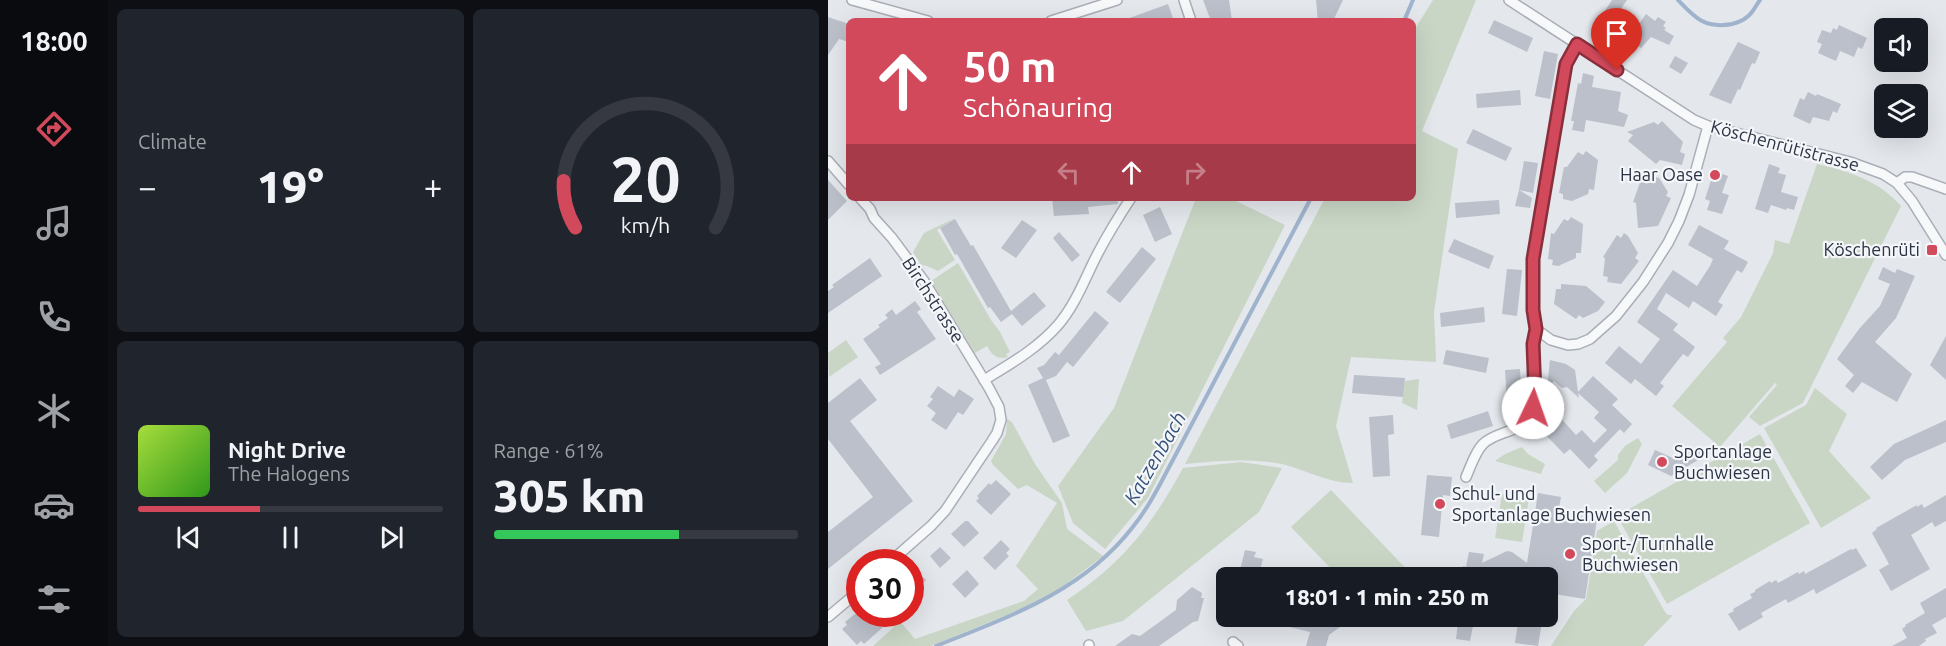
<!DOCTYPE html>
<meta charset="utf-8">
<style>
:root{--surface:#171b24;--page:#20242c;--text:#f1f3f6;--muted:#9ea1a6;--line:#363941;--accent:#d1495b}
body{margin:0;font-family:Ubuntu,sans-serif;background:var(--page);color:var(--text);height:100vh;display:flex;flex-direction:column;font-size:22px;white-space:nowrap}
*{box-sizing:border-box;margin:0}
p{font-size:20px;color:var(--muted)}
.icon{flex:none;width:33px;height:33px;fill:none;stroke:currentColor;stroke-width:2;stroke-linecap:round;stroke-linejoin:round}
.map{position:relative;flex:1;overflow:hidden}
.details{display:flex;flex-direction:column;gap:9px;padding:9px;background:#0d0f14;width:720px}
.details>*{flex:none}
.banner{position:absolute;left:18px;top:18px;width:570px;height:183px;border-radius:9px;box-shadow:0 6px 24px #0002;background:#d1495b;color:#fff;overflow:hidden}
.fabs{position:absolute;left:1046px;top:18px;display:grid;gap:12px}
.fabs a{display:grid;place-items:center;width:54px;height:54px;border-radius:9px;background:var(--surface);box-shadow:0 6px 24px #0002;font-size:30px}
.speed{position:absolute;left:18px;top:549px;display:flex;gap:12px;font-size:30px;font-weight:700;text-align:center}
.speed>*{display:grid;place-content:center;width:78px;height:78px;border-radius:50%;background:var(--surface);box-shadow:0 6px 24px #0002;line-height:1}
.speed .limit{border:9px solid #d22;background:#fff;color:#111}
.pin{position:absolute;display:grid;place-items:center;width:51px;height:51px;color:#fff;margin:-62px -26px;border-radius:50% 50% 50% 0;rotate:-45deg;box-shadow:0 0 6px #0007}
.pin .icon{rotate:45deg}
.me{position:absolute;width:66px;margin:-33px;rotate:3deg;stroke-linejoin:round;filter:drop-shadow(0 0 4px #0008)}
.turn{display:flex;align-items:center;gap:21px;height:126px;padding:0 18px;font-size:27px}
.turn .icon{width:78px;height:78px;stroke-width:2.5}
.turn b{display:block;font-size:42px;line-height:51px}
.lanes{display:flex;align-items:center;height:57px;padding:0 18px;background:#0003;justify-content:center;gap:30px;direction:ltr}
.lanes .off{opacity:.35}
.big{font-size:45px;font-weight:800;line-height:1.1}
.details .tile{flex:1;display:flex;flex-direction:column;justify-content:center;gap:9px;min-width:0;padding:0 21px;border-radius:9px;background:var(--page)}
.details .dial{align-items:center;gap:0}
.dial svg{height:156px;overflow:visible;fill:none;stroke:var(--line);stroke-width:7;stroke-linecap:round;text-anchor:middle}
.dial text{fill:var(--text);stroke:none}
.song{display:flex;align-items:center;gap:18px}
.cover{width:72px;height:72px;border-radius:9px;background:linear-gradient(135deg,hsl(80 70% 55%),hsl(110 70% 35%))}
.played{height:6px;border-radius:3px;background:linear-gradient(90deg,var(--accent) 40%,var(--line) 40%)}
.keys{display:flex;justify-content:space-around;direction:ltr}
.heat{display:flex;justify-content:space-between;align-items:center;font-size:33px;direction:ltr}
.charge{height:9px;border-radius:4px;background:linear-gradient(90deg,#34c759 61%,var(--line) 0)}
.details .tiles{flex:1;display:grid;gap:9px;grid-template-columns:repeat(2,1fr)}
.trip{position:absolute;left:388px;top:567px;width:342px;height:60px;border-radius:9px;background:var(--surface);box-shadow:0 6px 24px #0002;font-weight:800;line-height:60px;text-align:center}
main{display:flex;flex:1;min-height:0}
.dock{display:flex;flex-direction:column;width:108px;justify-content:space-around;align-items:center;background:#090b0e;color:var(--muted)}
.dock .icon{width:42px;height:42px}
.dock .active{color:var(--accent)}
.dock b{font-size:27px;color:var(--text)}
.map>svg:first-child{display:block}
.green{fill:#c9d6c5}
.lines{fill:none;stroke-linecap:round;stroke-linejoin:round}
.stream{stroke:#9fb4cc;stroke-width:4}
.building{fill:#bbc0ca}
.street-casing{stroke:#a9aeb7;stroke-width:12}
.street{stroke:#f7f8fa;stroke-width:9}
.route-casing{stroke:#882f3b;stroke-width:15}
.route{stroke:#d1495b;stroke-width:10}
.poi-dot{fill:#d1495b;stroke:#f4f6f9;stroke-width:2}
.labels{text-anchor:middle;stroke-width:4.5;stroke-linejoin:round;paint-order:stroke}
.street-label{font-size:18px;fill:#2b3445;stroke:#f4f6f9}
.poi-label{font-size:18px;fill:#2b3445;stroke:#f4f6f9;text-anchor:start}
.water-label{font-size:20px;font-style:italic;fill:#34527a;stroke:#f4f6f9}
</style>
<main>
<nav class="dock">
<b>18:00</b>
<svg class="icon active" aria-label="directions" viewBox="0 0 24 24"><path d="M12 3l9 9-9 9-9-9zM9 14v-3h6M13 9l2 2-2 2"/></svg>
<svg class="icon" aria-label="music" viewBox="0 0 24 24"><path d="M9 18V5l10-2v13"/><circle cx="6" cy="18" r="3"/><circle cx="16" cy="16" r="3"/></svg>
<svg class="icon" aria-label="phone" viewBox="0 0 24 24"><path d="M5 4h4l2 5-3 2q2 4 5 5l2-3 5 2v4C11 20 4 13 5 4z"/></svg>
<svg class="icon" aria-label="climate" viewBox="0 0 24 24"><path d="M12 3v18M4 7l16 10M4 17L20 7"/></svg>
<svg class="icon" aria-label="car" viewBox="0 0 24 24"><path d="M5 17H2v-5l4-1 3-4h7l3 4 3 1v5h-3M9 17h6M6 11h13"/><circle cx="7" cy="17" r="2"/><circle cx="17" cy="17" r="2"/></svg>
<svg class="icon" aria-label="filters" viewBox="0 0 24 24"><path d="M4 7h16M4 17h16"/><circle cx="9" cy="7" r="2"/><circle cx="15" cy="17" r="2"/></svg>
</nav>
<section class="details">
<div class="tiles">
<div class="tile"><p>Climate</p>
<div class="heat"><a>−</a><b class="big">19°</b><a>+</a></div>
</div>
<div class="tile dial"><svg viewBox="0 0 100 80">
<path d="M14 69A42 42 0 1 1 86 69"/>
<path d="M14 69A42 42 0 0 1 8 45" stroke="#d1495b"/>
<text x="50" y="56" font-size="32" font-weight="700">20</text>
<text x="50" y="72" font-size="11">km/h</text>
</svg></div>
<div class="tile">
<div class="song"><i class="cover"></i><div><b>Night Drive</b><p>The Halogens</p></div></div>
<div class="played"></div>
<div class="keys"><svg class="icon" aria-label="previous" viewBox="0 0 24 24"><path d="M18 5L8 12l10 7zM5 5v14"/></svg><svg class="icon" aria-label="pause" viewBox="0 0 24 24"><path d="M8 5v14M16 5v14"/></svg><svg class="icon" aria-label="next" viewBox="0 0 24 24"><path d="M6 5l10 7-10 7zM19 5v14"/></svg></div>
</div>
<div class="tile"><p>Range · 61%</p><b class="big">305 km</b><div class="charge"></div></div>
</div>
</section>
<div class="map">
<svg width="1118" height="646" viewBox="0 0 1118 646">
<rect width="100%" height="100%" fill="#e4e7ec"/>
<g class="green">
<path d="M605 0H648L594 131 630 149 606 312 608 362 523 357 508 426 525 483C500 483 478 470 454 464 421 458 390 461 357 464L497 198H585V32Z"/>
<path d="M989 164C1022 172 1050 180 1073 206L975 403 932 426 921 417 949 385 947 383 892 447 844 406 899 342 895 338 913 317 945 253 947 240 961 244Z"/>
<polygon points="368,198 402,198 457,225 320,498 277,549 245,523 230,486 286,408"/>
<polygon points="127,218 109,230 127,260 110,271 99,266 93,265 85,252 96,233"/>
<path d="M130 263 163 320 172 332 182 352 178 354 180 357C169 360 164 355 159 346L147 353 103 281Z"/>
<polygon points="18,340 30,357 1,377 0,353"/>
<polygon points="591,379 589,410 574,403 577,381"/>
<polygon points="987,388 1019,414 1001,451 1043,498 993,528 936,428 978,405"/>
<polygon points="179,419 184,422 207,464 234,503 239,529 275,556 229,591 206,604 103,646 45,646 64,629 71,620 87,639 196,601 210,589 188,566 229,503 199,485 190,489 165,465 163,461 178,434"/>
<polygon points="932,434 982,523 839,604 789,516"/>
<polygon points="810,438 814,444 799,473 777,493 766,481 790,460 790,455 797,446"/>
<polygon points="694,447 700,454 717,464 713,474 667,461 677,454"/>
<path d="M413 462 454 468 431 512 295 621 258 631 239 600C295 563 323 526 355 468Z"/>
<polygon points="503,490 586,577 511,577 463,527"/>
<polygon points="674,494 701,498 694,542 667,538"/>
<polygon points="786,521 837,612 840,615 845,615 815,646 723,646 746,611 758,599 769,531"/>
</g>
<g class="lines">
<g class="stream">
<path d="M850 0C867 18 877 29 904 24 912 22 919 19 924 12 927 8 929 4 932 0"/>
<polyline points="576,21 585,0"/>
<path d="M108 646C180 617 254 592 304 528 318 511 328 492 338 473L483 198"/>
</g>
</g>
<g class="building">
<polygon points="375,0 401,0 404,21 383,21"/>
<polygon points="488,0 515,0 505,21 490,21"/>
<polygon points="784,0 799,0 788,16 793,20 783,35 768,25"/>
<polygon points="340,4 346,21 296,21 296,20"/>
<polygon points="818,14 827,21 830,17 838,22 835,26 838,28 836,30 846,36 841,45 823,37 813,48 803,41 812,29 809,27"/>
<polygon points="0,17 21,24 21,42 11,39 0,55"/>
<polygon points="666,20 705,38 699,52 660,33"/>
<polygon points="1011,25 1039,38 1034,49 1030,47 1026,57 1012,51 1008,61 990,53 994,44 989,42 994,30 1003,33 1005,28 1009,30"/>
<polygon points="910,42 932,52 927,64 924,63 912,90 910,89 903,104 881,95"/>
<polygon points="716,51 730,54 722,99 707,96"/>
<polygon points="847,56 860,63 853,74 841,67"/>
<polygon points="755,73 766,76 764,87 793,92 790,111 800,115 796,127 758,120 756,132 744,130 746,121 743,121 750,83 753,84"/>
<polygon points="692,90 693,105 649,108 648,94"/>
<polygon points="980,92 988,96 989,94 1013,104 1009,113 1005,111 1001,121 985,117 982,124 965,116 972,98 976,100"/>
<polygon points="834,121 855,142 852,152 857,154 854,165 832,160 828,164 800,141 805,135 799,132 826,122 830,125"/>
<polygon points="645,129 684,148 678,161 638,143"/>
<polygon points="758,151 770,160 766,190 761,189 760,194 744,201 735,199 735,194 731,193 736,167 739,167 750,152 755,155"/>
<polygon points="696,161 710,163 705,193 691,190"/>
<polygon points="941,164 952,168 950,173 958,175 953,192 970,197 966,210 959,208 958,210 943,205 940,213 927,209"/>
<polygon points="886,171 900,176 894,193 901,195 894,214 879,210 882,201 877,199"/>
<polygon points="821,174 831,178 840,192 838,196 843,198 830,226 810,228 808,203 805,202 814,177 819,179"/>
<polygon points="0,180 19,201 0,220"/>
<polygon points="691,190 704,198 702,208 687,206"/>
<polygon points="224,198 289,198 290,204 260,207 261,214 226,216"/>
<polygon points="671,200 672,214 628,218 627,203"/>
<polygon points="332,207 344,234 327,242 315,215"/>
<polygon points="743,217 755,224 753,253 748,253 748,258 730,266 724,265 725,260 720,259 723,233 726,234 736,219 740,221"/>
<polygon points="127,219 143,246 145,245 183,311 206,292 218,306 194,326 184,314 173,322 162,307 160,308 129,254 127,255 112,228"/>
<polygon points="194,220 209,230 188,258 173,248"/>
<polygon points="871,225 901,241 896,249 920,262 914,273 909,270 890,302 895,305 888,316 865,301 861,308 835,291 838,293 829,309 850,324 845,330 867,347 860,357 855,354 832,383 836,386 828,396 807,379 803,384 777,363 791,346 813,364 832,339 809,322 845,270 869,286 882,266 885,259 860,245"/>
<polygon points="231,232 252,255 244,262 225,238"/>
<polygon points="796,233 800,236 810,253 807,258 811,261 793,284 779,282 780,277 775,276 777,258 775,257 789,235 793,238"/>
<polygon points="626,239 666,256 661,269 620,252"/>
<polygon points="314,247 328,259 292,303 278,292"/>
<polygon points="42,258 54,276 0,313 0,291 6,287 4,285"/>
<polygon points="1055,267 1067,273 1069,269 1087,276 1068,318 1047,342 1084,374 1069,402 1034,382 1025,393 1017,386 1026,375 1009,359 1031,329 1052,306 1062,284 1050,279"/>
<polygon points="679,269 694,270 689,316 674,314"/>
<polygon points="733,284 758,286 777,302 770,311 755,318 751,315 748,319 726,304 728,289 733,289"/>
<polygon points="87,301 93,309 89,312 108,339 52,375 47,367 53,364 35,339 52,327 50,325 60,318 57,315 64,309 68,315"/>
<polygon points="656,307 657,322 613,327 612,313"/>
<polygon points="267,311 281,323 245,367 239,362 228,376 218,380 242,436 225,443 200,385 215,378 209,368 216,365 227,352 231,355"/>
<polygon points="1118,336 1118,380 1102,365"/>
<polygon points="618,350 661,358 658,373 615,364"/>
<polygon points="722,360 738,364 747,370 750,392 765,376 790,399 784,405 804,424 796,433 792,429 766,456 770,460 761,469 742,449 736,454 713,430 729,414 748,435 754,430 766,443 779,430 766,418 771,412 750,393 751,398 739,387 734,388 726,381 719,388"/>
<polygon points="692,369 695,414 680,416 677,370"/>
<polygon points="526,375 577,378 575,397 524,393"/>
<polygon points="32,378 49,400 22,421 85,501 0,569 0,532 45,497 0,439 0,403"/>
<polygon points="110,386 126,397 131,389 146,399 135,415 130,412 118,430 103,420 108,413 99,406 105,399 102,397"/>
<polygon points="660,411 665,426 623,439 619,425"/>
<polygon points="565,415 566,434 560,435 562,476 545,477 541,417"/>
<polygon points="1118,420 1118,442 1077,460 1054,480 1042,467 1066,444"/>
<polygon points="869,447 875,457 843,476 820,465 827,450 847,459"/>
<polygon points="599,475 624,477 622,496 615,495 611,537 593,535"/>
<polygon points="168,480 183,494 163,515 148,501 151,498 149,496 161,483 163,485"/>
<polygon points="710,493 733,497 730,513 769,519 757,599 720,593 720,578 633,578 635,566 638,567 641,552 656,554 654,563 679,551 684,552 699,563"/>
<polygon points="1118,495 1118,521 1107,527 1104,522 1083,535 1102,569 1063,591 1051,570 1061,564 1044,533 1049,529 1048,528 1089,505 1089,507 1094,504 1096,508"/>
<polygon points="137,521 140,521 151,533 136,547 123,534"/>
<polygon points="173,540 182,549 178,553 181,556 167,570 155,558"/>
<polygon points="112,547 123,558 112,568 102,556"/>
<polygon points="1028,548 1039,566 988,594 986,589 960,603 958,599 933,613 935,617 911,631 900,614 906,611 905,609 924,598 922,594 927,592 927,590 942,581 943,583 948,580 950,583 970,572 971,574 976,571 977,574 1023,549 1024,550"/>
<polygon points="417,550 428,552 426,557 435,559 430,578 410,578"/>
<polygon points="88,570 98,580 88,590 82,585 82,575"/>
<polygon points="139,570 151,584 137,598 124,584"/>
<polygon points="364,587 374,593 373,598 376,598 370,621 365,622 331,646 287,646 304,634 312,636 348,610 349,600"/>
<polygon points="1118,588 1118,617 1104,625 1109,633 1097,639 1098,641 1091,646 1064,646 1079,638 1074,629 1078,626 1077,625 1097,613 1092,603"/>
<polygon points="27,614 58,614 63,620 36,644 33,641 29,645 14,629 19,625 17,622"/>
<polygon points="433,616 509,616 512,627 501,635 498,646 478,646 482,632 433,620"/>
<polygon points="620,616 654,616 652,627 645,626 642,641 628,639 630,623 620,622"/>
<polygon points="691,616 715,616 710,646 687,643"/>
</g>
<g class="lines">
<defs>
<g id="street">
<polyline points="24,0 100,21"/>
<polyline points="356,0 363,21"/>
<polyline points="681,0 866,120 880,126 1022,162 1055,174 1069,183 1084,201 1118,255"/>
<polyline points="223,21 289,0"/>
<polyline points="749,44 738,64 708,237 704,272 705,310 708,329 723,340 740,345 750,344 762,339 788,316 815,282 840,243 851,221 861,195 880,126"/>
<polyline points="0,161 21,185"/>
<polyline points="1069,183 1077,177 1084,177 1118,189"/>
<polyline points="32,198 42,209 46,218 64,238 96,281 161,388 171,407 173,420 169,433 164,441 117,511 103,526 62,562"/>
<path d="M156 380C182 364 209 349 230 325 248 304 257 278 270 253 280 234 291 216 303 198"/>
<path d="M638 477C643 466 647 452 655 444 668 431 692 433 702 416 714 392 702 356 708 329"/>
<polyline points="0,617 32,590"/>
<polyline points="405,642 410,646"/>
<polyline points="261,645 261,646"/>
</g>
</defs>
<use href="#street" class="street-casing"/>
<use href="#street" class="street"/>
</g>
<g class="lines">
<defs>
<polyline id="route" points="705,408 707,395 705,344 708,329 705,310 705,259 738,64 749,44 789,70"/>
</defs>
<use href="#route" class="route-casing"/>
<use href="#route" class="route"/>
</g>
<g class="poi-dot">
<circle cx="887" cy="175" r="6"/>
<rect x="1098" y="244" width="12" height="12" rx="3"/>
<circle cx="834" cy="462" r="6"/>
<circle cx="612" cy="504" r="6"/>
<circle cx="742" cy="554" r="6"/>
</g>
<g class="labels">
<g class="street-label">
<text transform="translate(957 146) rotate(15)" y="6">Köschenrütistrasse</text>
<text transform="translate(105 300) rotate(57)" y="6">Birchstrasse</text>
</g>
<g class="poi-label">
<text x="875" y="181" text-anchor="end">Haar Oase</text>
<text x="1092" y="256" text-anchor="end">Köschenrüti</text>
<text x="846" y="458">Sportanlage<tspan x="846" dy="21">Buchwiesen</tspan></text>
<text x="624" y="500">Schul- und<tspan x="624" dy="21">Sportanlage Buchwiesen</tspan></text>
<text x="754" y="550">Sport-/Turnhalle<tspan x="754" dy="21">Buchwiesen</tspan></text>
</g>
<g class="water-label">
<text transform="translate(327 458) rotate(-60)" y="7">Katzenbach</text>
</g>
</g>
</svg>
<div class="fabs">
<a><svg class="icon" aria-label="sound" viewBox="0 0 24 24"><path d="M4 9h4l5-4v14l-5-4H4zM17 9q2 3 0 6"/></svg></a>
<a><svg class="icon" aria-label="layers" viewBox="0 0 24 24"><path d="M12 4l9 5-9 5-9-5zM3 14l9 5 9-5"/></svg></a>
</div>
<div class="speed"><div class="limit">30</div></div>
<div class="pin" style="left:789px;top:70px;background:#d93025"><svg class="icon" aria-label="arrive" viewBox="0 0 24 24"><path d="M6 21V4h12l-3 4 3 4H6"/></svg></div>
<svg class="me" style="left:705px;top:408px" viewBox="-20 -20 40 40"><circle r="19" fill="#fff"/><path d="M0-13L10 11 0 6-10 11z" fill="#d1495b"/></svg>
<div class="trip">18:01 · 1 min · 250 m</div>
<div class="banner">
<div class="turn"><svg class="icon" aria-label="ahead" viewBox="0 0 24 24"><path d="M12 20V5M6 11l6-6 6 6"/></svg><div><b>50 m</b>Schönauring</div></div>
<div class="lanes"><svg class="icon off" aria-label="left" viewBox="0 0 24 24"><path d="M17 20v-9H6M10 6l-5 5 5 5"/></svg><svg class="icon" aria-label="ahead" viewBox="0 0 24 24"><path d="M12 20V5M6 11l6-6 6 6"/></svg><svg class="icon off" aria-label="right" viewBox="0 0 24 24"><path d="M7 20v-9h11M14 6l5 5-5 5"/></svg></div>
</div>
</div>
</main>
